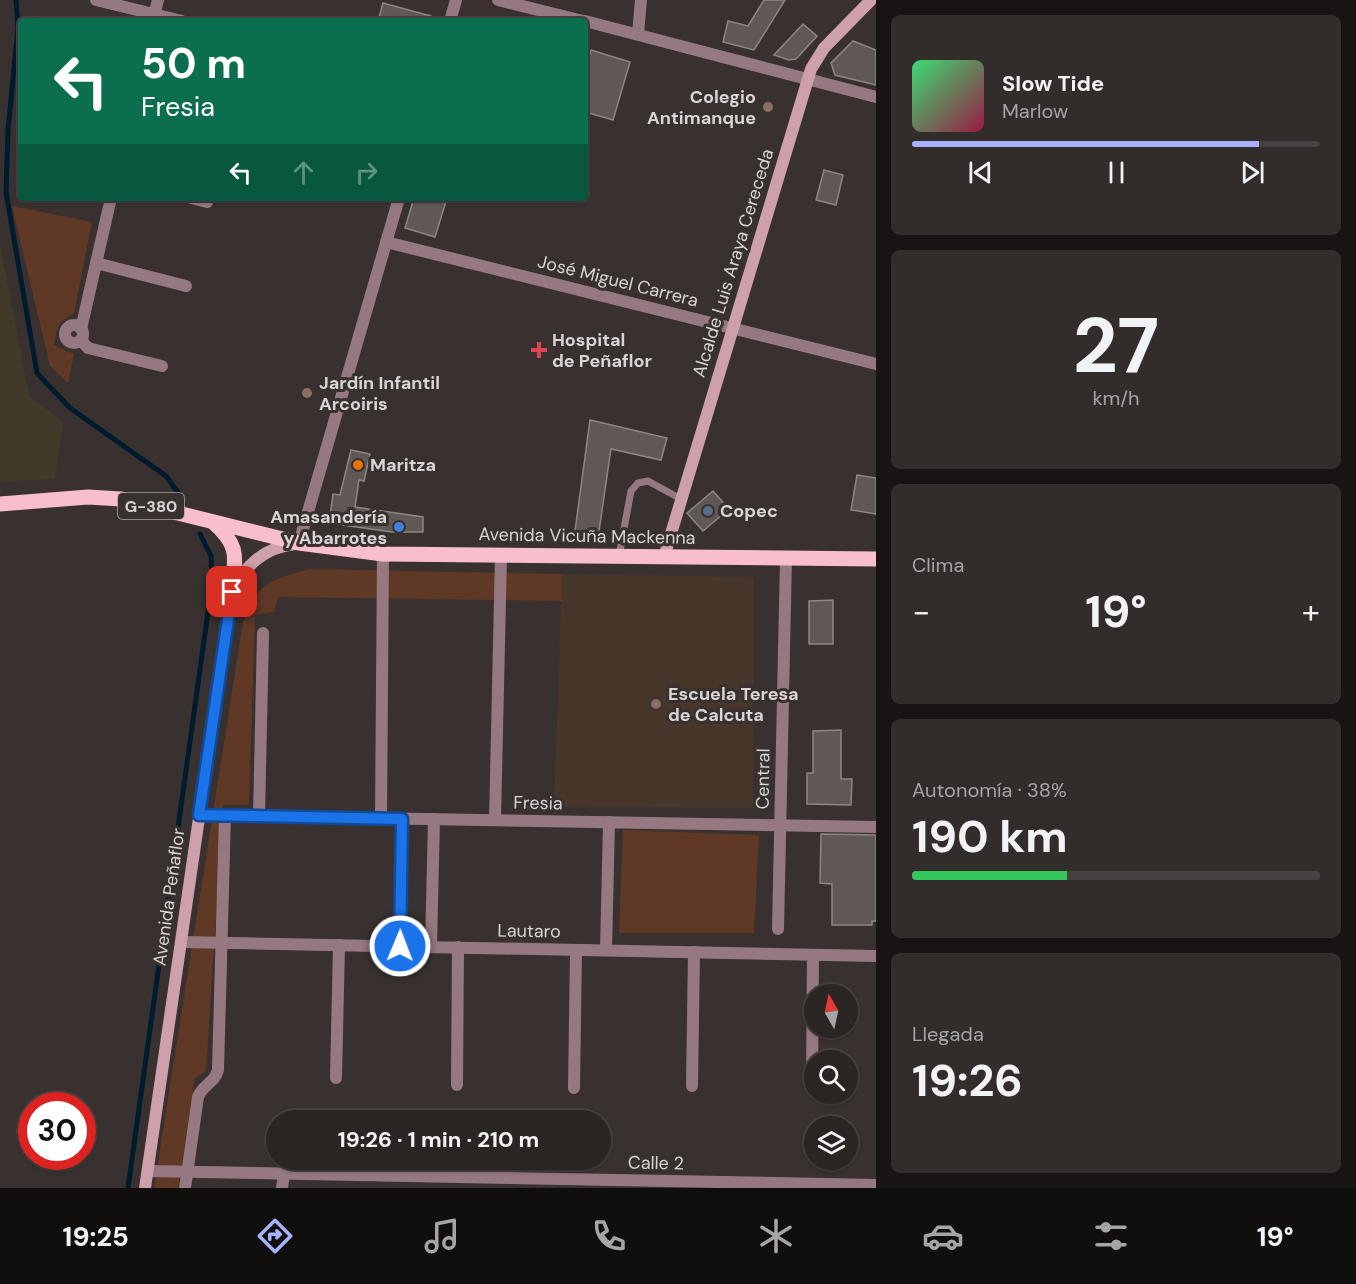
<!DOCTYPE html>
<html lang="es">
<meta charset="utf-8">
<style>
:root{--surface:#2a2523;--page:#322d2b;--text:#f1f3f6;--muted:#a5a5a6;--line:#464241;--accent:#a6b1fc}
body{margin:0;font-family:"DM Sans",sans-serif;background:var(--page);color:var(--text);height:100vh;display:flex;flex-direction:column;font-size:22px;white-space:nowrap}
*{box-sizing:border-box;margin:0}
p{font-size:20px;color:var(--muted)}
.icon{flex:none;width:33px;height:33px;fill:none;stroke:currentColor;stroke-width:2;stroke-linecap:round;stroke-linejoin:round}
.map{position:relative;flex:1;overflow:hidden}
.drawer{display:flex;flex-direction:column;gap:15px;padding:15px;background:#171413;width:480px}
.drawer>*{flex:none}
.top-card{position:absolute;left:18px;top:18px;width:570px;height:183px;border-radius:6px;box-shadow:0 2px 4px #0004,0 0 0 2px var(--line);background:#0b6e4f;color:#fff;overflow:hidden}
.needle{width:39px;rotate:351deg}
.controls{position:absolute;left:804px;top:984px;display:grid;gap:12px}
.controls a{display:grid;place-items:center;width:54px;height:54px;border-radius:50%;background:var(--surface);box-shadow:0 2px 4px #0004,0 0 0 2px var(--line);font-size:30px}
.speed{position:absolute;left:18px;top:1092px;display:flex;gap:12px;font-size:30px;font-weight:700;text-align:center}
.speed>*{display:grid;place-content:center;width:78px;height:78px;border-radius:50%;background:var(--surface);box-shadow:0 2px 4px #0004,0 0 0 2px var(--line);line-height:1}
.speed .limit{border:9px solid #d22;background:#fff;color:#111}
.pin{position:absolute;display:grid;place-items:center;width:51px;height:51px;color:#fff;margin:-26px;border-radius:12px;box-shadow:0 3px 9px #0006}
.me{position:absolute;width:66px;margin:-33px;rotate:1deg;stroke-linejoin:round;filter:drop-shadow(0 0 4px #0008)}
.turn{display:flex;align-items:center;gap:21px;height:126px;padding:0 24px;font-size:27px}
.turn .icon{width:78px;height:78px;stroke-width:2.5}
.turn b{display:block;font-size:42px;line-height:51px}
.lanes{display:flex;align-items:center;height:57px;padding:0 24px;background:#0003;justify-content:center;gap:30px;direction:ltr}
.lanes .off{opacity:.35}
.big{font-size:45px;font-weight:700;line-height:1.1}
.drawer .card{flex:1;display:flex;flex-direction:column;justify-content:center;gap:9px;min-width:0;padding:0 21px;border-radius:9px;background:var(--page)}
.drawer .dial{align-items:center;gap:0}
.dial b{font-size:78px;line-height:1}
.song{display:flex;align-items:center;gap:18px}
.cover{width:72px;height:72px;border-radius:9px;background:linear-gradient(135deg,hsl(140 70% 55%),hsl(340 70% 35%))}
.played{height:6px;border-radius:3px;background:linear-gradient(90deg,var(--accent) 85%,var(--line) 85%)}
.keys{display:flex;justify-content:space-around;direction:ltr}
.heat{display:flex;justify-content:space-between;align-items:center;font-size:33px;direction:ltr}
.charge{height:9px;border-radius:4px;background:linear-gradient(90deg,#34c759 38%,var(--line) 0)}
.trip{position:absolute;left:266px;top:1110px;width:345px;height:60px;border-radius:30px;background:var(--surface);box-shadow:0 2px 4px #0004,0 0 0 2px var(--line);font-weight:700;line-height:60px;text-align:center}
.dock{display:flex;height:96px;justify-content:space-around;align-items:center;background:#110f0e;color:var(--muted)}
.dock .icon{width:42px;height:42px}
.dock .active{color:var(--accent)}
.dock b{font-size:27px;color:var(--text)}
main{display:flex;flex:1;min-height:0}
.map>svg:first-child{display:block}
.industrial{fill:#433929}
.education{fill:#47372b}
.green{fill:#603826}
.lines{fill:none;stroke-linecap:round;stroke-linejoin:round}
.stream{stroke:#011b2e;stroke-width:5}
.building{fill:#5f5856;stroke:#8e8683;stroke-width:1.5}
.service{stroke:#967980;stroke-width:7}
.minor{stroke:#967980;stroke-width:12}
.secondary{stroke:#cea0ac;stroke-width:12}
.primary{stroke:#f9becd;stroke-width:15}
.route-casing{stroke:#114b97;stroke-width:15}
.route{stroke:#1a73e8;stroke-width:10}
.education-dot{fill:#8d6e63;stroke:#38312f;stroke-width:2}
.health-dot{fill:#e0444e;stroke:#38312f;stroke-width:2}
.food-dot{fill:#e8710a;stroke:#38312f;stroke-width:2}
.service-dot{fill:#5c6f8a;stroke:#38312f;stroke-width:2}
.shop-dot{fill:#3f7fe0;stroke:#38312f;stroke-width:2}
.labels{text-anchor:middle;stroke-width:6;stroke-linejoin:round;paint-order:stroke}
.shield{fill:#38312f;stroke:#a9a4a2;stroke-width:1.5}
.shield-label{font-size:16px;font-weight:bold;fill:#d9d5d4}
.poi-label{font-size:18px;font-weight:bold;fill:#d9d5d4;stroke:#38312f;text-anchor:start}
.street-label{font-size:18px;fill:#d9d5d4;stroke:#38312f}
</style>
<main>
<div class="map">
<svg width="876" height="1188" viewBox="0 0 876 1188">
<rect width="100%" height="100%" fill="#38312f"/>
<polygon class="industrial" points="0,243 29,396 63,421 55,479 0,482"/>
<polygon class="education" points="562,574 754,577 753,808 554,807"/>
<g class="green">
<path d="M12 206 92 222 74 313C58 322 57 327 54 345L74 354 68 383 50 366Z"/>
<path d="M309 569 562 574V601L278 597 274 612 255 615 249 805H223L206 1071 195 1078 178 1188H154L243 622C258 582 270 580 309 569Z"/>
<polygon points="623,830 759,835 754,933 619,933"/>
</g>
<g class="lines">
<g class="stream">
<polyline points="16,0 18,28 8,130 6,192 37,373 70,408 166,476 182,498"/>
<polyline points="128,1188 212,583 211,556 200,534"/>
</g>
</g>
<g class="building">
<polygon points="764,0 785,0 754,50 723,42 728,21 748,26"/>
<polygon points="383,3 431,16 430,21 378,21"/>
<polygon points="803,24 817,36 796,59 789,60 774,55"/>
<polygon points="853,41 876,50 876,85 835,75 831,63"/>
<polygon points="591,50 630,62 613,120 585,112 585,71"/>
<polygon points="824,170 843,175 836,205 816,200"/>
<polygon points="414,198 447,198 435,237 405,228"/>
<polygon points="590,420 667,438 661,460 611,449 599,531 575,531"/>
<polygon points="351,450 370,454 364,481 359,480 355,507 423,517 423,532 392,532 329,523 333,494 340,495"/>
<polygon points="857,475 876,478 876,514 851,510"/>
<polygon points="713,491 729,509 703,531 687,513"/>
<polygon points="833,600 833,644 809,644 809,601"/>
<polygon points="841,730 841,779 852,779 851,805 807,804 807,773 813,773 813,731"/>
<polygon points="821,834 876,835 876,921 872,921 872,925 832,925 832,884 820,883"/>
</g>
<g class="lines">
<polyline class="service" points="619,556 631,491 638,483 648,481 681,499"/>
<g class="minor">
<polyline points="96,0 182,21"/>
<polyline points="498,0 583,21"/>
<polyline points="153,20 158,0"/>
<polyline points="450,21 456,0"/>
<polyline points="585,21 876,97"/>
<polyline points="638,34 641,0"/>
<polyline points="191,198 207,202"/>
<polyline points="386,242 876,364"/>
<polyline points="96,263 186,286"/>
<circle cx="74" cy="334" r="9"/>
<polyline points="81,329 111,198"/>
<polyline points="81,340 88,348 162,366"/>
<polyline points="299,543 399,198"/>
<polyline points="199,815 876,827"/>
<polyline points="259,816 263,633"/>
<polyline points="381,818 383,554"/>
<polyline points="495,820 501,555"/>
<polyline points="778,929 786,558"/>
<polyline points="181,942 876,956"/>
<polyline points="400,946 402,819"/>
<polyline points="431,947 434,819"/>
<polyline points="606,950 609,822"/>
<polyline points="336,1078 339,945"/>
<polyline points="457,1085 458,947"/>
<polyline points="692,1086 694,952"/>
<polyline points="574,1088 576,950"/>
<polyline points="812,1088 813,955"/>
<polyline points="148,1171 876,1185"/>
<path d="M185 1188 198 1097C202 1085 215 1083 218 1070L225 816"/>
<polyline points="282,1188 284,1174"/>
</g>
<g class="secondary">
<polyline points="664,557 811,69 824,48 871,0"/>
<path d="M145 1188 232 592C244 566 265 547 295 544"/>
</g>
<g class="primary">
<polyline points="0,504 88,497 121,499 299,543 383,554 876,559"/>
<path d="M213 522C241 547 235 557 232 592"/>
</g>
</g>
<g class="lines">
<defs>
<polyline id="route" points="232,592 199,815 402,819 400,946"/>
</defs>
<use href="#route" class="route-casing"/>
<use href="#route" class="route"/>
</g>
<g class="education-dot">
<circle cx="768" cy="107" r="6"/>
<circle cx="307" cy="393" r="6"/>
<circle cx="656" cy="704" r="6"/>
</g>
<path class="health-dot" d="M536 341h6v6h6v6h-6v6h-6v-6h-6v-6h6z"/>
<circle class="food-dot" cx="358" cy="465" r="6"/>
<circle class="service-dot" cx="708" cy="511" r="6"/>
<circle class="shop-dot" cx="399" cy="527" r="6"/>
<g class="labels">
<rect class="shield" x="118" y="493" width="66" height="26" rx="4.5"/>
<g class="shield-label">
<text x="151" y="512">G-380</text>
</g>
<g class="poi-label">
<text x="756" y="103" text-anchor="end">Colegio<tspan x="756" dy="21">Antimanque</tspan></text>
<text x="552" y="346">Hospital<tspan x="552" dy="21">de Peñaflor</tspan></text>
<text x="319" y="389">Jardín Infantil<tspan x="319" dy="21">Arcoiris</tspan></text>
<text x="370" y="471">Maritza</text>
<text x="720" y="517">Copec</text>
<text x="387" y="523" text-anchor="end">Amasandería<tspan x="387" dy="21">y Abarrotes</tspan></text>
<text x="668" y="700">Escuela Teresa<tspan x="668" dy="21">de Calcuta</tspan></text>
</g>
<g class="street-label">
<text transform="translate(733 263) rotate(-73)" y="6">Alcalde Luis Araya Cereceda</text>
<text transform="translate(618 281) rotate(14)" y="6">José Miguel Carrera</text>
<text transform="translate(587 536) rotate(1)" y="6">Avenida Vicuña Mackenna</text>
<text transform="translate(763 779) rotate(-89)" y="6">Central</text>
<text transform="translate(538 803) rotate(1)" y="6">Fresia</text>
<text transform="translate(169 897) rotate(-82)" y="6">Avenida Peñaflor</text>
<text transform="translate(529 931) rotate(1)" y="6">Lautaro</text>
<text transform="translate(656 1163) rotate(1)" y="6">Calle 2</text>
</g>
</g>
</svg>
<div class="controls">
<a><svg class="needle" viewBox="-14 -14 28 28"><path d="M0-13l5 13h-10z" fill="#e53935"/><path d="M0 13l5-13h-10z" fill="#a5a5a6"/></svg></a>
<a><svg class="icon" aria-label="search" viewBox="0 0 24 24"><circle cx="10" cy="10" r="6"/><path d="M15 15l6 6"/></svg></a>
<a><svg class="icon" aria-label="layers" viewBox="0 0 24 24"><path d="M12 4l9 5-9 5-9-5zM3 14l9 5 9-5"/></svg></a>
</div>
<div class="speed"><div class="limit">30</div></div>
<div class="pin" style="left:232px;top:592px;background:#d93025"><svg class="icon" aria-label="arrive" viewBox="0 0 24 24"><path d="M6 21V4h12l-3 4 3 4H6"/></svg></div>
<svg class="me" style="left:400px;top:946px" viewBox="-20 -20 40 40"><circle r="17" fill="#1a73e8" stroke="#fff" stroke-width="3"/><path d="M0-11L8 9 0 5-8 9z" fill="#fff"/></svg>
<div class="trip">19:26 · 1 min · 210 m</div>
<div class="top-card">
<div class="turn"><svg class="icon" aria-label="left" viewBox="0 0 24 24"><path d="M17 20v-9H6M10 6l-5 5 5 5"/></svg><div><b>50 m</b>Fresia</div></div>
<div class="lanes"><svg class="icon" aria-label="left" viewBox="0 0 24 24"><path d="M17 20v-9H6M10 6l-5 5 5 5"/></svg><svg class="icon off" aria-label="ahead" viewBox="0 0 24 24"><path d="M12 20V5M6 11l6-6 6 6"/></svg><svg class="icon off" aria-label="right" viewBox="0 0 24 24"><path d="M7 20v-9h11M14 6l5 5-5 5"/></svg></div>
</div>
</div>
<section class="drawer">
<div class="card">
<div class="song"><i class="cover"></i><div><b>Slow Tide</b><p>Marlow</p></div></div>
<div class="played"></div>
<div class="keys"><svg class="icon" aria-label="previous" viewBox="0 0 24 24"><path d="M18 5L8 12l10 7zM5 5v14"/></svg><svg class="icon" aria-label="pause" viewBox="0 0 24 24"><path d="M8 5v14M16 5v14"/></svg><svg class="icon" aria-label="next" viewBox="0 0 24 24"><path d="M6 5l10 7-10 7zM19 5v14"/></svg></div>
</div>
<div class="card dial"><b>27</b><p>km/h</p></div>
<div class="card"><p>Clima</p>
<div class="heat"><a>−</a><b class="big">19°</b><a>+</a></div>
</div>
<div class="card"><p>Autonomía · 38%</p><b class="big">190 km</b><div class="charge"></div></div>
<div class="card"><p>Llegada</p><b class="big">19:26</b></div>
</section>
</main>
<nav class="dock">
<b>19:25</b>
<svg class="icon active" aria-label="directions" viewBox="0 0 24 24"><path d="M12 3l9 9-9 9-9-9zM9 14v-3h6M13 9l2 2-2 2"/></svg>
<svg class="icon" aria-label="music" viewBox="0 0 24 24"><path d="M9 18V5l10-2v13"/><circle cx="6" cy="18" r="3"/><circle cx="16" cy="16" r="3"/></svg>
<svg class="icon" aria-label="phone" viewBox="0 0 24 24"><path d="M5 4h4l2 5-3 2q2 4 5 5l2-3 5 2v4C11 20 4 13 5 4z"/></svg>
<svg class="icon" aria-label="climate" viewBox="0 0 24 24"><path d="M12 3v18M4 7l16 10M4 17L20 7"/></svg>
<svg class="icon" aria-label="car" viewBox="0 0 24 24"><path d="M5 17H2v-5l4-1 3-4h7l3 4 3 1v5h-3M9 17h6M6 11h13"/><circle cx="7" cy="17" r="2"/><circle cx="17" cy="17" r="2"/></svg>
<svg class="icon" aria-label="filters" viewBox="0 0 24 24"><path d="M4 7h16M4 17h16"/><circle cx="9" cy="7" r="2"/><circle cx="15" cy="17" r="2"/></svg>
<b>19°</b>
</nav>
